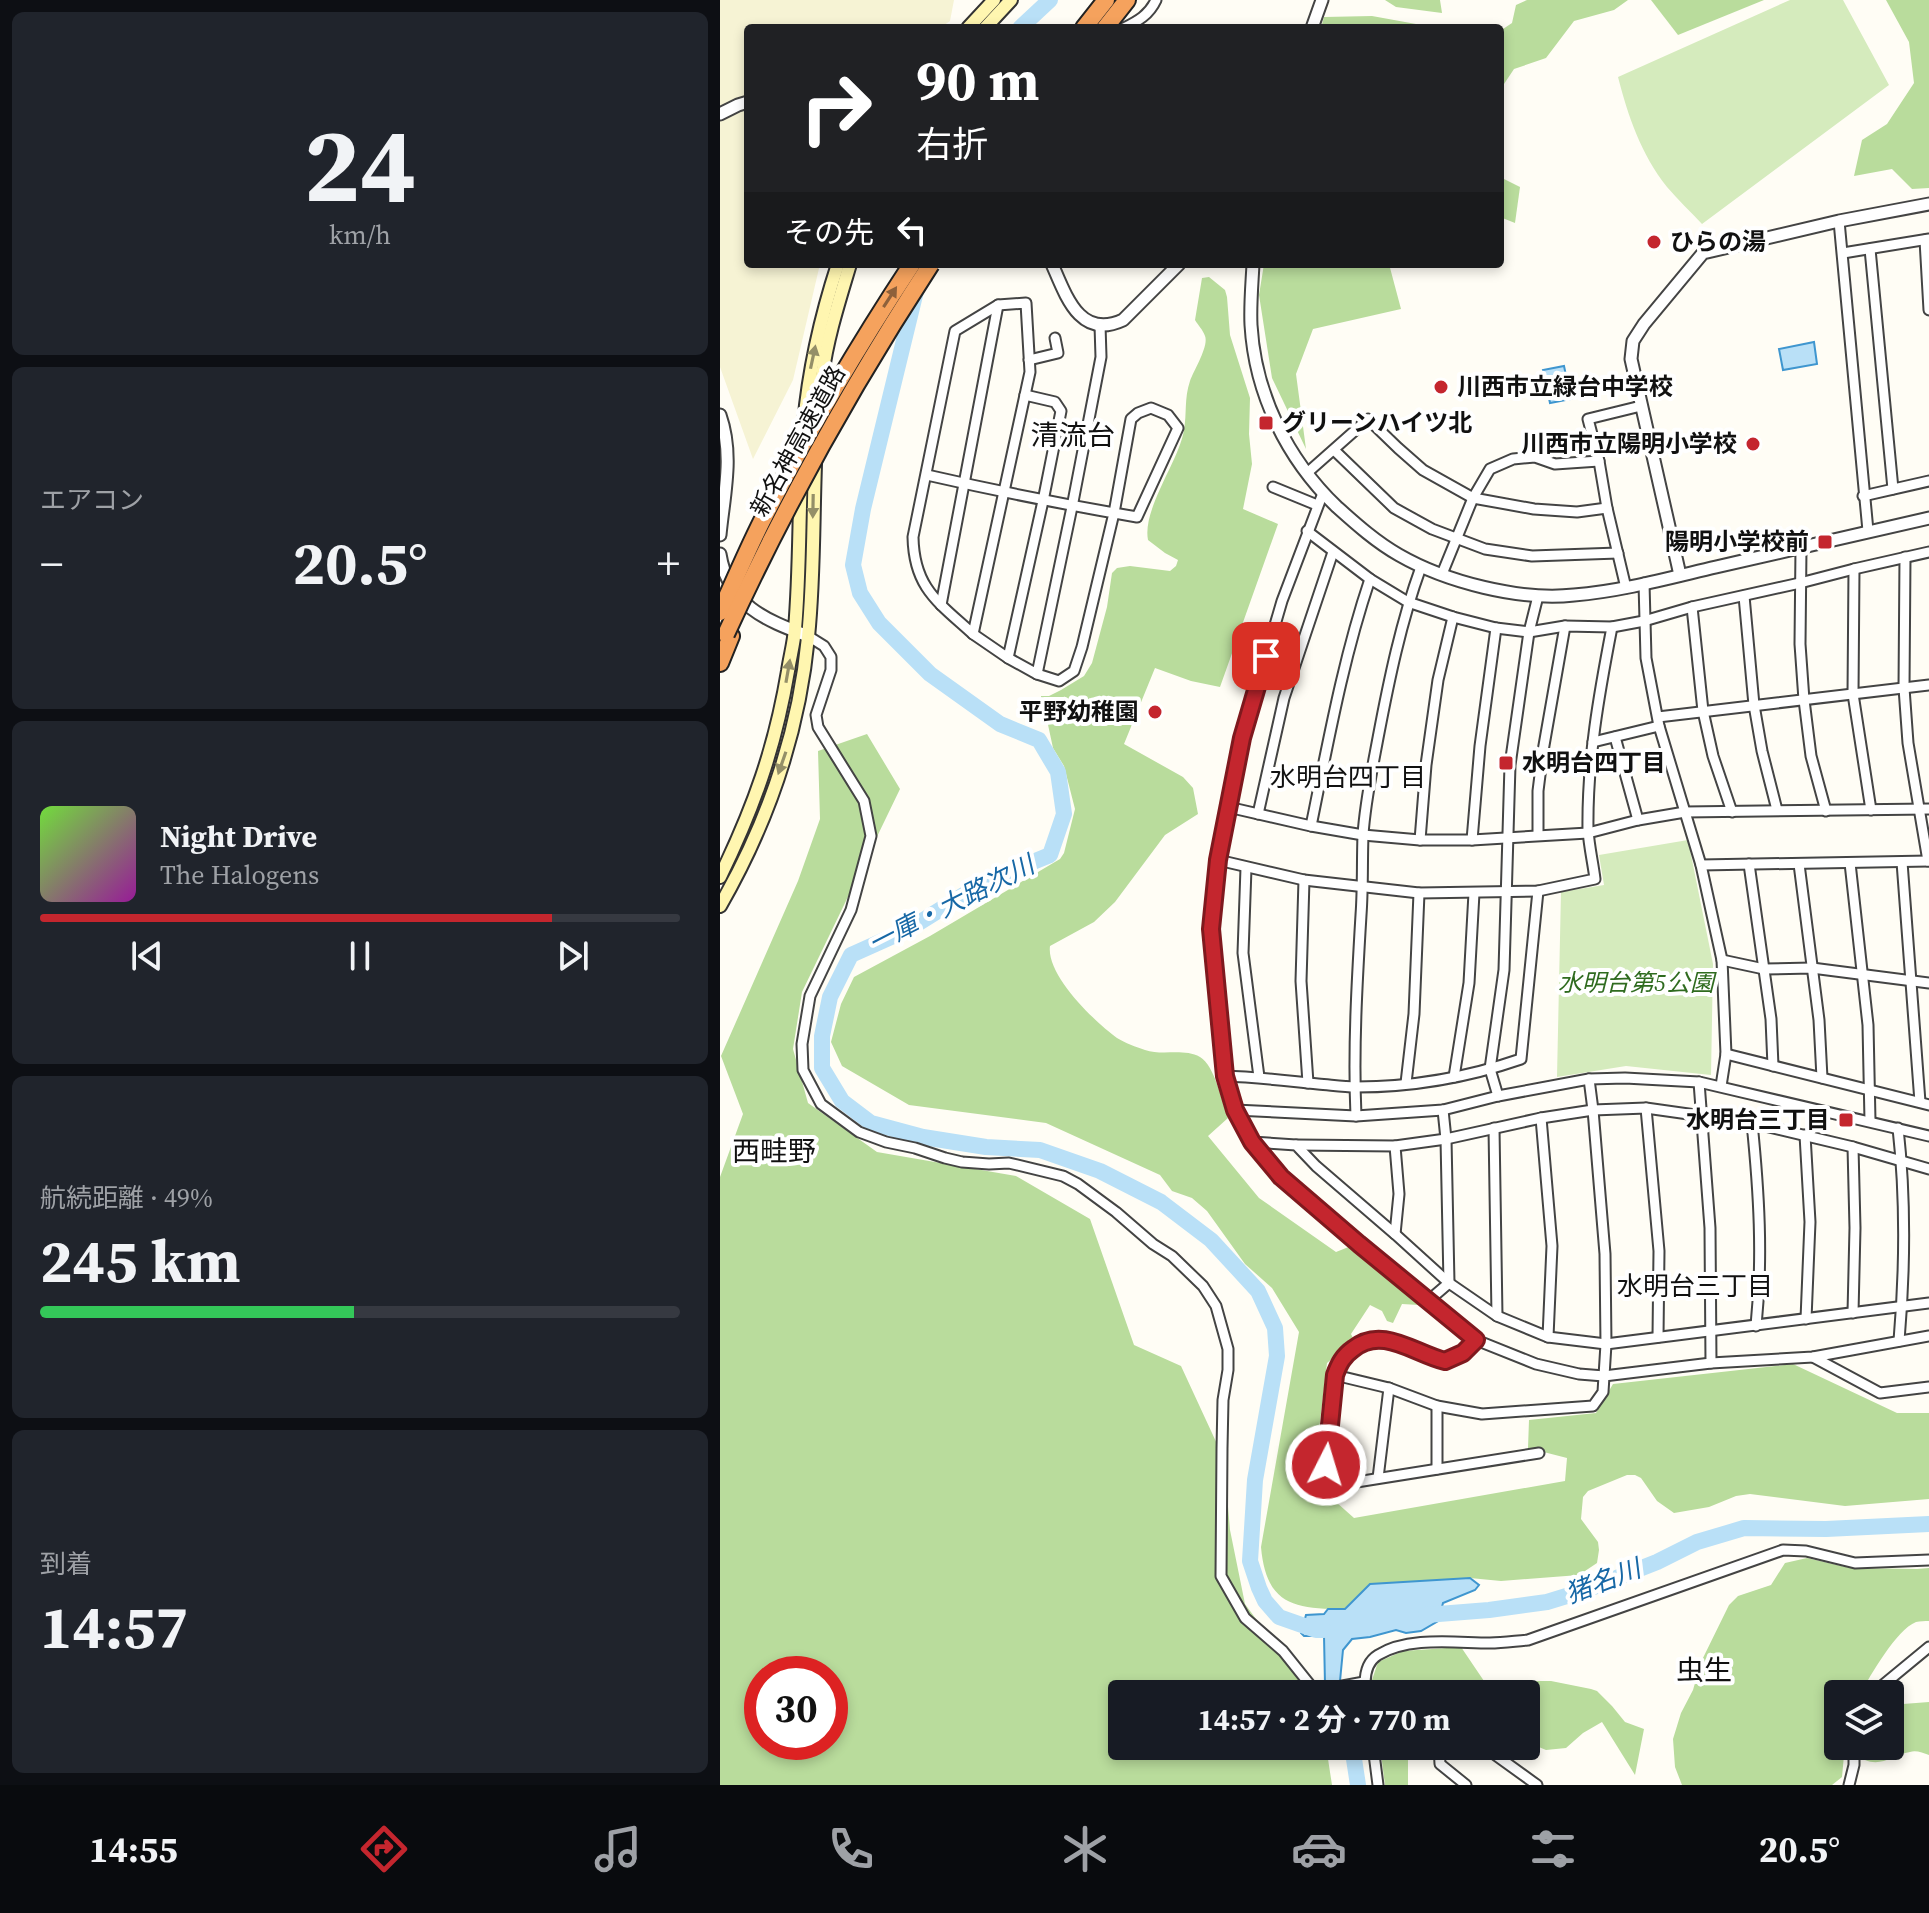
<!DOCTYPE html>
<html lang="ja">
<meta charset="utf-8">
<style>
:root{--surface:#171b24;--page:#20242c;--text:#f1f3f6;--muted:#9ea1a6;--line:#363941;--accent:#c4262e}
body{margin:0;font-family:"Source Serif 4","Noto Sans JP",serif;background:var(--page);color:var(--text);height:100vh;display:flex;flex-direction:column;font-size:30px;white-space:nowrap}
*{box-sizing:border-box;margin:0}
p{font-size:26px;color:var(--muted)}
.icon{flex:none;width:44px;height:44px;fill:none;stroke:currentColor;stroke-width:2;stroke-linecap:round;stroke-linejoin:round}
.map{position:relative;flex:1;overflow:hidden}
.sheet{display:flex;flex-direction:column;gap:12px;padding:12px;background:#0d0f14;width:720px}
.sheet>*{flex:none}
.guide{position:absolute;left:24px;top:24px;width:760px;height:244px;border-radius:8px;box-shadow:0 4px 12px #0003;background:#202124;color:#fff;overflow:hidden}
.fabs{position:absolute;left:1104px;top:1680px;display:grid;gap:16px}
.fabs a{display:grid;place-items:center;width:80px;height:80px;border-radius:8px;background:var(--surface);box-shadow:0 4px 12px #0003;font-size:40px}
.speed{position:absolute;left:24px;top:1656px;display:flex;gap:16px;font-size:40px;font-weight:700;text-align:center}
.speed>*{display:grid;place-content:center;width:104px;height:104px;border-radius:50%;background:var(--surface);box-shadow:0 4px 12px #0003;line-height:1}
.speed .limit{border:12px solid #d22;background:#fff;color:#111}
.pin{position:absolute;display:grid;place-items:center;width:68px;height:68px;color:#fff;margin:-34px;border-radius:16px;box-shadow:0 4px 12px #0006}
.me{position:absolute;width:88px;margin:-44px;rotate:5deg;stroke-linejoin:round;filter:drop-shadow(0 0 6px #0008)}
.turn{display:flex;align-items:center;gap:28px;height:168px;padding:0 40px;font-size:36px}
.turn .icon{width:104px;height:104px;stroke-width:2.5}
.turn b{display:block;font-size:56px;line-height:68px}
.then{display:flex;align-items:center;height:76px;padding:0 40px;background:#0003;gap:16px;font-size:30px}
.big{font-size:60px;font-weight:700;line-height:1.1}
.sheet .card{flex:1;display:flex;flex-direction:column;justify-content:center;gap:12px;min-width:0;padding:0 28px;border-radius:12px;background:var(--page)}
.sheet .dial{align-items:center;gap:0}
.dial b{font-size:104px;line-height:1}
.song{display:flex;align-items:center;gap:24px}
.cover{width:96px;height:96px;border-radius:12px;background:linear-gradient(135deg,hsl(100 70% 55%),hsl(300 70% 35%))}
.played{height:8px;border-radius:4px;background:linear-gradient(90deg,var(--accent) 80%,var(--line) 80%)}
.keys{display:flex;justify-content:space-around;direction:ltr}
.heat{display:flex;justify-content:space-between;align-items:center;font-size:44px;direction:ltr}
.charge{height:12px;border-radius:6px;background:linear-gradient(90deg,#34c759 49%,var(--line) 0)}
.trip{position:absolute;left:388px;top:1680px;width:432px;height:80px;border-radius:8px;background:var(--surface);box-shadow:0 4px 12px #0003;font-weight:700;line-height:80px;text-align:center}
.menu{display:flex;height:128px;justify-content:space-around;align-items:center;background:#090b0e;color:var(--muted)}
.menu .icon{width:56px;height:56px}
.menu .on{color:var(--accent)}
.menu b{font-size:36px;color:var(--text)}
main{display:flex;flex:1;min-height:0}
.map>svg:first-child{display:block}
.farmland{fill:#f6f3d4}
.green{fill:#d5ebbd}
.forest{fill:#b9dc9c;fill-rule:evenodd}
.water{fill:#b9e0f7;stroke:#3f96cf;stroke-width:2}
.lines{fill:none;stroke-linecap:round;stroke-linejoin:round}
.river{stroke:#b9e0f7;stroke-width:16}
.minor-casing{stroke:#444;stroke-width:13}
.tertiary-casing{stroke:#444;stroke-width:15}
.secondary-casing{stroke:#333;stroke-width:16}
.motorway-casing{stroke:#222;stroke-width:20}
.minor{stroke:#fff;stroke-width:9}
.tertiary{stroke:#fff;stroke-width:11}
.secondary{stroke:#fff6b0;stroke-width:12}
.motorway{stroke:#f5a25d;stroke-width:16}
.motorway-bridge-casing{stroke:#222;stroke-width:20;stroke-linecap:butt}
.motorway-bridge{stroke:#f5a25d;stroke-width:16}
.oneway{fill:#8e613b}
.oneway2{fill:#948f68}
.route-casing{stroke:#7f191e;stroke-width:20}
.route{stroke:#c4262e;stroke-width:14}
.poi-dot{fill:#c4262e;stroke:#fff;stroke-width:3}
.labels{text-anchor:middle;stroke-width:8;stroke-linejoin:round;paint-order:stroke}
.poi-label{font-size:24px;font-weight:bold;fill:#111;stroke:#fff;text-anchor:start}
.street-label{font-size:24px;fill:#111;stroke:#fff}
.park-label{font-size:24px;font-style:italic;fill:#2f6b1f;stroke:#fff}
.neighbourhood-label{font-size:26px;fill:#111;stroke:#fff}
.water-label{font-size:26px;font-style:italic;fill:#1768a6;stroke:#fff}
.quarter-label{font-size:28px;fill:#111;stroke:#fff}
</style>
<main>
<section class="sheet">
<div class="card dial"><b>24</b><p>km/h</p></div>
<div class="card"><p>エアコン</p>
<div class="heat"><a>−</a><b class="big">20.5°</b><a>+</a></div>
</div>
<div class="card">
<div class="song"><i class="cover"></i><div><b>Night Drive</b><p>The Halogens</p></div></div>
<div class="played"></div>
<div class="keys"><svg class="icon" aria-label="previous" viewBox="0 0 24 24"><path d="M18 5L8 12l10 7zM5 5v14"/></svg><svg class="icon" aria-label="pause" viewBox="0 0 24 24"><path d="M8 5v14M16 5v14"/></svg><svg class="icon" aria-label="next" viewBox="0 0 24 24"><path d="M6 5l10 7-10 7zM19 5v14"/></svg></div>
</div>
<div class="card"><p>航続距離 · 49%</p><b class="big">245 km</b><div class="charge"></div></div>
<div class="card"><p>到着</p><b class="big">14:57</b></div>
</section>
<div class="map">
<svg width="1209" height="1785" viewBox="0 0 1209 1785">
<rect width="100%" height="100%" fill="#fffdf5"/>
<polygon class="farmland" points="0,0 234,0 230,21 220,28 28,28 28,264 100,264 73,380 33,459 0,367"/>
<g class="green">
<path d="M1070 0H1123L1169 85 982 224C971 212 958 200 947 187 921 154 908 116 898 77Z"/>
<polygon points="968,840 993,964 991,1075 906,1066 837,1077 841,892 884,885 879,855"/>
</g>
<g class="forest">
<polygon points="665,0 720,0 722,13 676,7"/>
<polygon points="807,0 908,0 894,10 854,21 826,58 794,69 780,90 780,31 792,23 796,5"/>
<polygon points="931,0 1044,0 958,35"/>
<polygon points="1166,0 1209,0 1209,188 1192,189 1172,169 1134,176 1142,140 1167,124 1194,83 1189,42"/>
<polygon points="652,16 718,28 601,28 604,17"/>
<polygon points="780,177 800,187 795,223 780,217"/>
<polygon points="544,264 669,264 681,309 593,329 576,374 586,449 552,378 539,295"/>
<path d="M489 277 505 290 507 297 510 335 530 398 529 434 532 464 523 509 558 524 500 687 471 681 435 668 404 744 463 777 473 788 478 814 445 835 395 902 374 922 330 946C326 975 375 1022 397 1038 405 1043 416 1047 425 1050 442 1056 464 1048 480 1057 495 1066 502 1102 508 1118L488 1136 539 1198 616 1252 631 1246 699 1305 682 1304 673 1323 667 1321 662 1311 650 1305 631 1334 634 1340 607 1363 594 1472 607 1494 634 1518 845 1481 847 1458 808 1448 809 1420 876 1413 893 1384 1073 1364 1177 1413H1209V1499L1125 1506 1030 1494 1016 1496 989 1507 954 1513 937 1501 921 1478 915 1475H907L868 1491 863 1497 861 1519 878 1542 879 1550 877 1563 859 1575 781 1581 750 1578 650 1584 624 1609C573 1609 546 1604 541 1547L579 1332 552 1288 525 1264 487 1211 472 1198 452 1191 440 1175 326 1123 189 1105 122 1066 111 1042 121 1004 134 977 210 936 340 859 344 853 355 809 344 766 333 748 327 720 321 708V696H329L341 690 364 676 372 663 387 607 392 573 397 568 410 566 450 571 456 566 458 560 445 553 428 540C422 509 459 461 464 430 467 413 464 399 470 381 474 370 489 346 485 336 483 330 478 325 475 320L482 278Z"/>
<path d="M147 734 180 789 82 992 73 1049 88 1103 157 1152 296 1176 370 1219 414 1345 461 1366 504 1459 510 1530 525 1604 574 1671 585 1694H402V1746H606L612 1785H0V1177L23 1114 1 1056 78 881 100 819 98 751ZM42 1674H110V1742H42Z"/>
<path d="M1087 1558 1130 1568 1197 1569 1209 1568V1621C1205 1621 1200 1621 1196 1622 1176 1630 1151 1675 1140 1694H1118V1746H1121L1124 1755 1122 1777 1112 1785H962L955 1767 953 1739 961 1713 973 1690 981 1662 1009 1605 1018 1596 1051 1585 1065 1563Z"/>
<polygon points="741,1647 764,1681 791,1688 805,1686 817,1681 831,1681 871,1689 877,1691 892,1706 905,1722 924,1729 915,1775 882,1722 863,1733 846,1748 826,1750 814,1745 806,1737 806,1694 734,1694 713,1680 700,1694 654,1694 652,1680 658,1662 683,1651"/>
<path d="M1209 1702V1755C1203 1753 1196 1750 1190 1752 1173 1755 1162 1767 1145 1760L1139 1746H1170V1705Z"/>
<polygon points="660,1746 688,1746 688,1785 665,1785"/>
</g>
<g class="water">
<polygon points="1094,342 1097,364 1063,370 1059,349"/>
<polygon points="844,366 851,399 830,403 823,370"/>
<polygon points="750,1578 759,1585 755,1590 723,1603 722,1607 725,1617 701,1631 686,1633 676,1630 650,1637 632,1639 623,1650 620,1681 605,1684 604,1636 584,1636 581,1633 586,1615 604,1614 608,1609 625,1609 650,1584"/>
</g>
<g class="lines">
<g class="river">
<polyline points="300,28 330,0"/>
<polyline points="196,291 143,509 133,565 140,593 159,623 210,674 280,724 319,740 338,772 344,814 330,855 266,881 189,929 131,955 110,997 102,1036 102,1068 122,1101 151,1123 203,1137 266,1147 320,1150 380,1171 441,1202 491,1240 538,1291 555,1328 557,1356 535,1480 530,1561 539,1588 545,1601 559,1617 596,1630 604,1630"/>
<polyline points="706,1615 769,1610 827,1602 866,1590 937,1562 977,1542 1024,1528 1106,1529 1209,1524"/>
<polyline points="632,1746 638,1785"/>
</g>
<defs>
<g id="minor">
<path d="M404 28C418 21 429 15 436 0"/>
<polyline points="1119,221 1148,531"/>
<polyline points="1205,240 1209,310"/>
<polyline points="1150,249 1173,489"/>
<polyline points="1123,253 1209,239"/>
<path d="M306 303 310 372 253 634C218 602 194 588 193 537L235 331 278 305Z"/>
<polyline points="309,360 338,353 335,338"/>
<polyline points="614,450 674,508 712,529 765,549 812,556 898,553"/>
<polyline points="587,473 648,419 678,448 703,470 753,498 814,509 857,512 887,508"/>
<path d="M207 475C277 491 347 505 417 517L458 428 448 415 431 408 418 413 411 419 394 513 362 647 354 671 339 681 317 674"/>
<polyline points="553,487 597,505"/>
<polyline points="603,493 562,601 522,738 498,860 491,929 505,1076 515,1110 532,1142 561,1177 639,1244 756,1340 816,1364 859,1374 884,1376 991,1363 1093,1357 1209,1336"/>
<polyline points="1143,496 1209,481"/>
<polyline points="587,531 650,579 688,602 733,617 776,628 809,632 845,626 892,627 924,621 972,607 1080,583 1134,569 1209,552"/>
<polyline points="1081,548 1080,644 1084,700 1091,756 1106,811"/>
<polyline points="1185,557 1184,688 1188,743 1208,861"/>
<polyline points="1134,569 1133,694 1151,810"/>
<polyline points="722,574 753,498 770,469 793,459 815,457 835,464 879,461"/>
<polyline points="924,583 926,658 939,726 981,865 1002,960 1006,1054"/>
<polyline points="906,588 887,508 879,461 868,419 921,406"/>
<polyline points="1024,596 1034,705 1042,751 1057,810"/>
<polyline points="221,605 278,305"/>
<polyline points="972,607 983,711 993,756 1012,812"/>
<polyline points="253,634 288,658 317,674 352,507 381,357 380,325"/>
<polyline points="88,636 104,646 111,657 111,670 96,715 98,727 144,801 151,836 131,910 90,996 82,1044 83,1070 101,1104 139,1132 166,1142 195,1148 225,1158 242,1162 269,1164 289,1163 343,1176 358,1184 396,1212 433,1244 452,1256 483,1286 496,1306 508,1349 508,1370 503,1400 502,1448 501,1576 525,1618 563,1651 591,1686 601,1690 644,1682"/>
<polyline points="288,658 323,501 341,411 335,402 305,395"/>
<polyline points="938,717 1209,685"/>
<polyline points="895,737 918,820"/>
<polyline points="873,742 939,726"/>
<polyline points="508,807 591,826 643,835 700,840 752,840 868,833 918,820 965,812 1209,809"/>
<polyline points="538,814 564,698 613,552"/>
<path d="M591 826C608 743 623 659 650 579"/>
<polyline points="818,835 818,791 823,751 845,626"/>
<polyline points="700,840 706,765 718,680 733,617"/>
<polyline points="752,840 760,746 776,628"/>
<path d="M498 860 584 880 699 893 818 891 875 879C873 863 869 846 868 830 867 761 879 694 892 627"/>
<polyline points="1182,862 1200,1102"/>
<polyline points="1130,863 1148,1025 1150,1121"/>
<polyline points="1029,864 1051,1019 1053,1066"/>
<polyline points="1079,864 1099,1020 1102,1078"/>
<polyline points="981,865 1209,861"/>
<polyline points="526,868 523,953 539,1077"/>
<polyline points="584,880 581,981 588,1083"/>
<polyline points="1002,960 1044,969 1092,968 1209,983"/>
<path d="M505 1076C537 1077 567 1081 598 1084 611 1085 623 1087 636 1087 691 1087 749 1077 801 1059L818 891"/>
<polyline points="734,1077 749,983 754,893"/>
<polyline points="979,1082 990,1228 991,1363"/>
<polyline points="686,1083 694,1014 699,893"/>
<polyline points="1001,1086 1006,1054 1209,1105"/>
<polyline points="778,1096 770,1069 784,970 790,765 809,632 818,596"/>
<polyline points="926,1108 939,1251 938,1337"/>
<polyline points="515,1110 636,1116 723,1110 778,1096 869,1079 905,1078 979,1082 1209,1136"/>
<path d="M636 1116C633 1049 637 982 641 915 643 888 642 862 643 835 645 803 652 770 658 738 669 680 681 622 701 567"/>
<polyline points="821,1118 832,1246 828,1337"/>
<path d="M1032 1123C1039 1192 1043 1257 1036 1326"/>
<polyline points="774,1128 777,1316"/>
<path d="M1178 1128C1186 1200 1185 1270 1179 1341"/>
<polyline points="1085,1135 1090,1222 1086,1319"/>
<polyline points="532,1142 576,1145 596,1166 675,1234 729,1283 777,1316 828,1337 886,1344 1209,1303"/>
<polyline points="576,1145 675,1146 726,1139 821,1118 873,1110 926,1108 1032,1123 1133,1147 1209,1169"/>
<polyline points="675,1146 679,1194 675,1234"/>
<polyline points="1133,1147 1135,1228 1133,1313"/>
<polyline points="708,1301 729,1283 726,1139 723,1110"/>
<path d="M756 1340 743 1353 725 1361C695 1354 663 1326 633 1349 623 1356 619 1364 615 1375L606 1465 624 1484 819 1453"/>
<polyline points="1093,1357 1160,1393 1209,1387"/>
<polyline points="615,1375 669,1388 717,1406 762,1414 873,1406 883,1392 886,1344 885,1254 873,1110 869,1079"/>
<polyline points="717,1406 717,1469"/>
<polyline points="658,1478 669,1388"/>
<path d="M646 1694C644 1680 645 1663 658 1655 689 1636 736 1643 770 1643 783 1643 795 1641 808 1640L1063 1550 1086 1551 1135 1563 1209 1560"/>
<polyline points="1152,1694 1209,1647"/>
<polyline points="653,1746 658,1785"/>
<polyline points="719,1746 720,1764 746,1785"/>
<polyline points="763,1746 817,1785"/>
<polyline points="1129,1785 1134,1765 1134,1746"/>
</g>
<g id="tertiary">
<polyline points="592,28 602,0"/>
<polyline points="0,114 18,105 28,102"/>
<path d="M332 264C346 296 360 340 403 320L459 264"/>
<path d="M533 264C532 284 530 305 531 325 535 394 567 459 617 507 636 524 656 542 679 555 726 582 800 601 854 595 902 591 949 578 996 567 1067 551 1138 534 1209 518"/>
<path d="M0 415C14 455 4 494 0 535"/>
<path d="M0 554C8 605 45 620 88 636"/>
<polyline points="960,575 911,359 913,341 924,324 983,253 1119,221 1209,204"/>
</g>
<g id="secondary">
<polyline points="248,28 274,0"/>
<polyline points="265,28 291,0"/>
<path d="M0 877C34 807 55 748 68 671 70 657 74 643 75 629 81 561 78 492 84 424 89 369 101 316 118 264"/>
<path d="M0 906C47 824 79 732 88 637 97 550 90 463 102 376 107 338 119 301 130 264"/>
</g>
<g id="motorway">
<polyline points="364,28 386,0"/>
<polyline points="385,28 407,0"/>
<polyline points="0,663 11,636"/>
</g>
</defs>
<use href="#minor" class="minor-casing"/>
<use href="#tertiary" class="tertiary-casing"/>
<use href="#secondary" class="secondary-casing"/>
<use href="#motorway" class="motorway-casing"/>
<use href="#minor" class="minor"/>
<use href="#tertiary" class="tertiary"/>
<use href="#secondary" class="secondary"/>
<use href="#motorway" class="motorway"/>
<defs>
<g id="motorway-bridge">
<path d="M0 612C15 580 28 548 44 517 88 430 138 346 192 264"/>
<path d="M6 634C65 505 134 382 211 264"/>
</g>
</defs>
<use href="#motorway-bridge" class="motorway-bridge-casing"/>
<use href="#motorway-bridge" class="motorway-bridge"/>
</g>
<defs><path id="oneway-solid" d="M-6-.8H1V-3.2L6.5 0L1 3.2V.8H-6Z" transform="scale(2)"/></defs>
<use class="oneway" href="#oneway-solid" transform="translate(170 297) rotate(-57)"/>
<g class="oneway2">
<use href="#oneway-solid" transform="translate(93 357) rotate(-78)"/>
<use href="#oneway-solid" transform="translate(93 506) rotate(91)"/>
<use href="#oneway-solid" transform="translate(68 671) rotate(-80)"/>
<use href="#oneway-solid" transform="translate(62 763) rotate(109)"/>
</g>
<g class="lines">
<defs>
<path id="route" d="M546 656 522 738 498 860 491 929 505 1076 515 1110 532 1142 561 1177 639 1244 756 1340 743 1353 725 1361C695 1354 662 1325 633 1349 623 1356 619 1364 615 1375L606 1465"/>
</defs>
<use href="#route" class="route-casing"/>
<use href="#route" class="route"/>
</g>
<g class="poi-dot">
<circle cx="934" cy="242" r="8"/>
<circle cx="721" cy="387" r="8"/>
<rect x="538" y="415" width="16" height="16" rx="4"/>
<circle cx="1033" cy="444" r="8"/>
<rect x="1097" y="534" width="16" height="16" rx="4"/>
<circle cx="435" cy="712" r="8"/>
<rect x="778" y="755" width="16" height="16" rx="4"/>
<rect x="1118" y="1112" width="16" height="16" rx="4"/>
</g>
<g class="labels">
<g class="poi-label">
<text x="950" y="250">ひらの湯</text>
<text x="737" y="395">川西市立緑台中学校</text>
<text x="562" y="431">グリーンハイツ北</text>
<text x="1017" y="452" text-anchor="end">川西市立陽明小学校</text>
<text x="1089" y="550" text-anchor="end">陽明小学校前</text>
<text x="419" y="720" text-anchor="end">平野幼稚園</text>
<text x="802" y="771">水明台四丁目</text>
<text x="1110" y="1128" text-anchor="end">水明台三丁目</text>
</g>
<g class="street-label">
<text transform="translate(78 441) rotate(-61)" y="8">新名神高速道路</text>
</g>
<g class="park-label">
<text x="916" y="991">水明台第5公園</text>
</g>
<g class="neighbourhood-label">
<text x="628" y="786">水明台四丁目</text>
<text x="975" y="1295">水明台三丁目</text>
</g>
<g class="water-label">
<text transform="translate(231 904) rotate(-27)" y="9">一庫・大路次川</text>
<text transform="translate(883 1581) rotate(-21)" y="9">猪名川</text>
</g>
<g class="quarter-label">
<text x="353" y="445">清流台</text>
<text x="54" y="1161">西畦野</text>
<text x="984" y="1680">虫生</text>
</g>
</g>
</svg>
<div class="fabs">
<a><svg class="icon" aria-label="layers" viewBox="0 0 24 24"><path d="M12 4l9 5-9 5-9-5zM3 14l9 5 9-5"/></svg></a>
</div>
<div class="speed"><div class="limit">30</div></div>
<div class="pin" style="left:546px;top:656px;background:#d93025"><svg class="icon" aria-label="arrive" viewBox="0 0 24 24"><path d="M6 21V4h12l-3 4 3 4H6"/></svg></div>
<svg class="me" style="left:606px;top:1465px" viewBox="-20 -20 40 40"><circle r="17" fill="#c4262e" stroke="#fff" stroke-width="3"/><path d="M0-11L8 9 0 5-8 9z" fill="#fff"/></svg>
<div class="trip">14:57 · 2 分 · 770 m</div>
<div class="guide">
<div class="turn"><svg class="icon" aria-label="right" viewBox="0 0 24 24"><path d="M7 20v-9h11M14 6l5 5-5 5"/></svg><div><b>90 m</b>右折</div></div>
<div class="then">その先<svg class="icon" aria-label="left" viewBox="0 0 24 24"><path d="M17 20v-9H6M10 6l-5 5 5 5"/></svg></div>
</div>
</div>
</main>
<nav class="menu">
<b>14:55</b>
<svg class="icon on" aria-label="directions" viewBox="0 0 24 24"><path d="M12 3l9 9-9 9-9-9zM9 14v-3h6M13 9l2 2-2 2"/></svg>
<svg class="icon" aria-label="music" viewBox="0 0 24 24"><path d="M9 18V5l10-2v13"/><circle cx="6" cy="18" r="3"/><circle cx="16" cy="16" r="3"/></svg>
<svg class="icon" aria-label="phone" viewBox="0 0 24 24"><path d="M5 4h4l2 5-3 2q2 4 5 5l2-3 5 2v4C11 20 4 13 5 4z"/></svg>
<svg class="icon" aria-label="climate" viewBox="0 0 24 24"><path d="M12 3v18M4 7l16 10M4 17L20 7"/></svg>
<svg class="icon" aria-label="car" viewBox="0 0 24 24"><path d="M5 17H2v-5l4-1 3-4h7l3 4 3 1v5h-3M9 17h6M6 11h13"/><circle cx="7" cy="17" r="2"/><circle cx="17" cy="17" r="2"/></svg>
<svg class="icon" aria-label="filters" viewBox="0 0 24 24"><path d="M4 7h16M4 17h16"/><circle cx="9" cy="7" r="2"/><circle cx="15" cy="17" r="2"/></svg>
<b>20.5°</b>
</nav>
